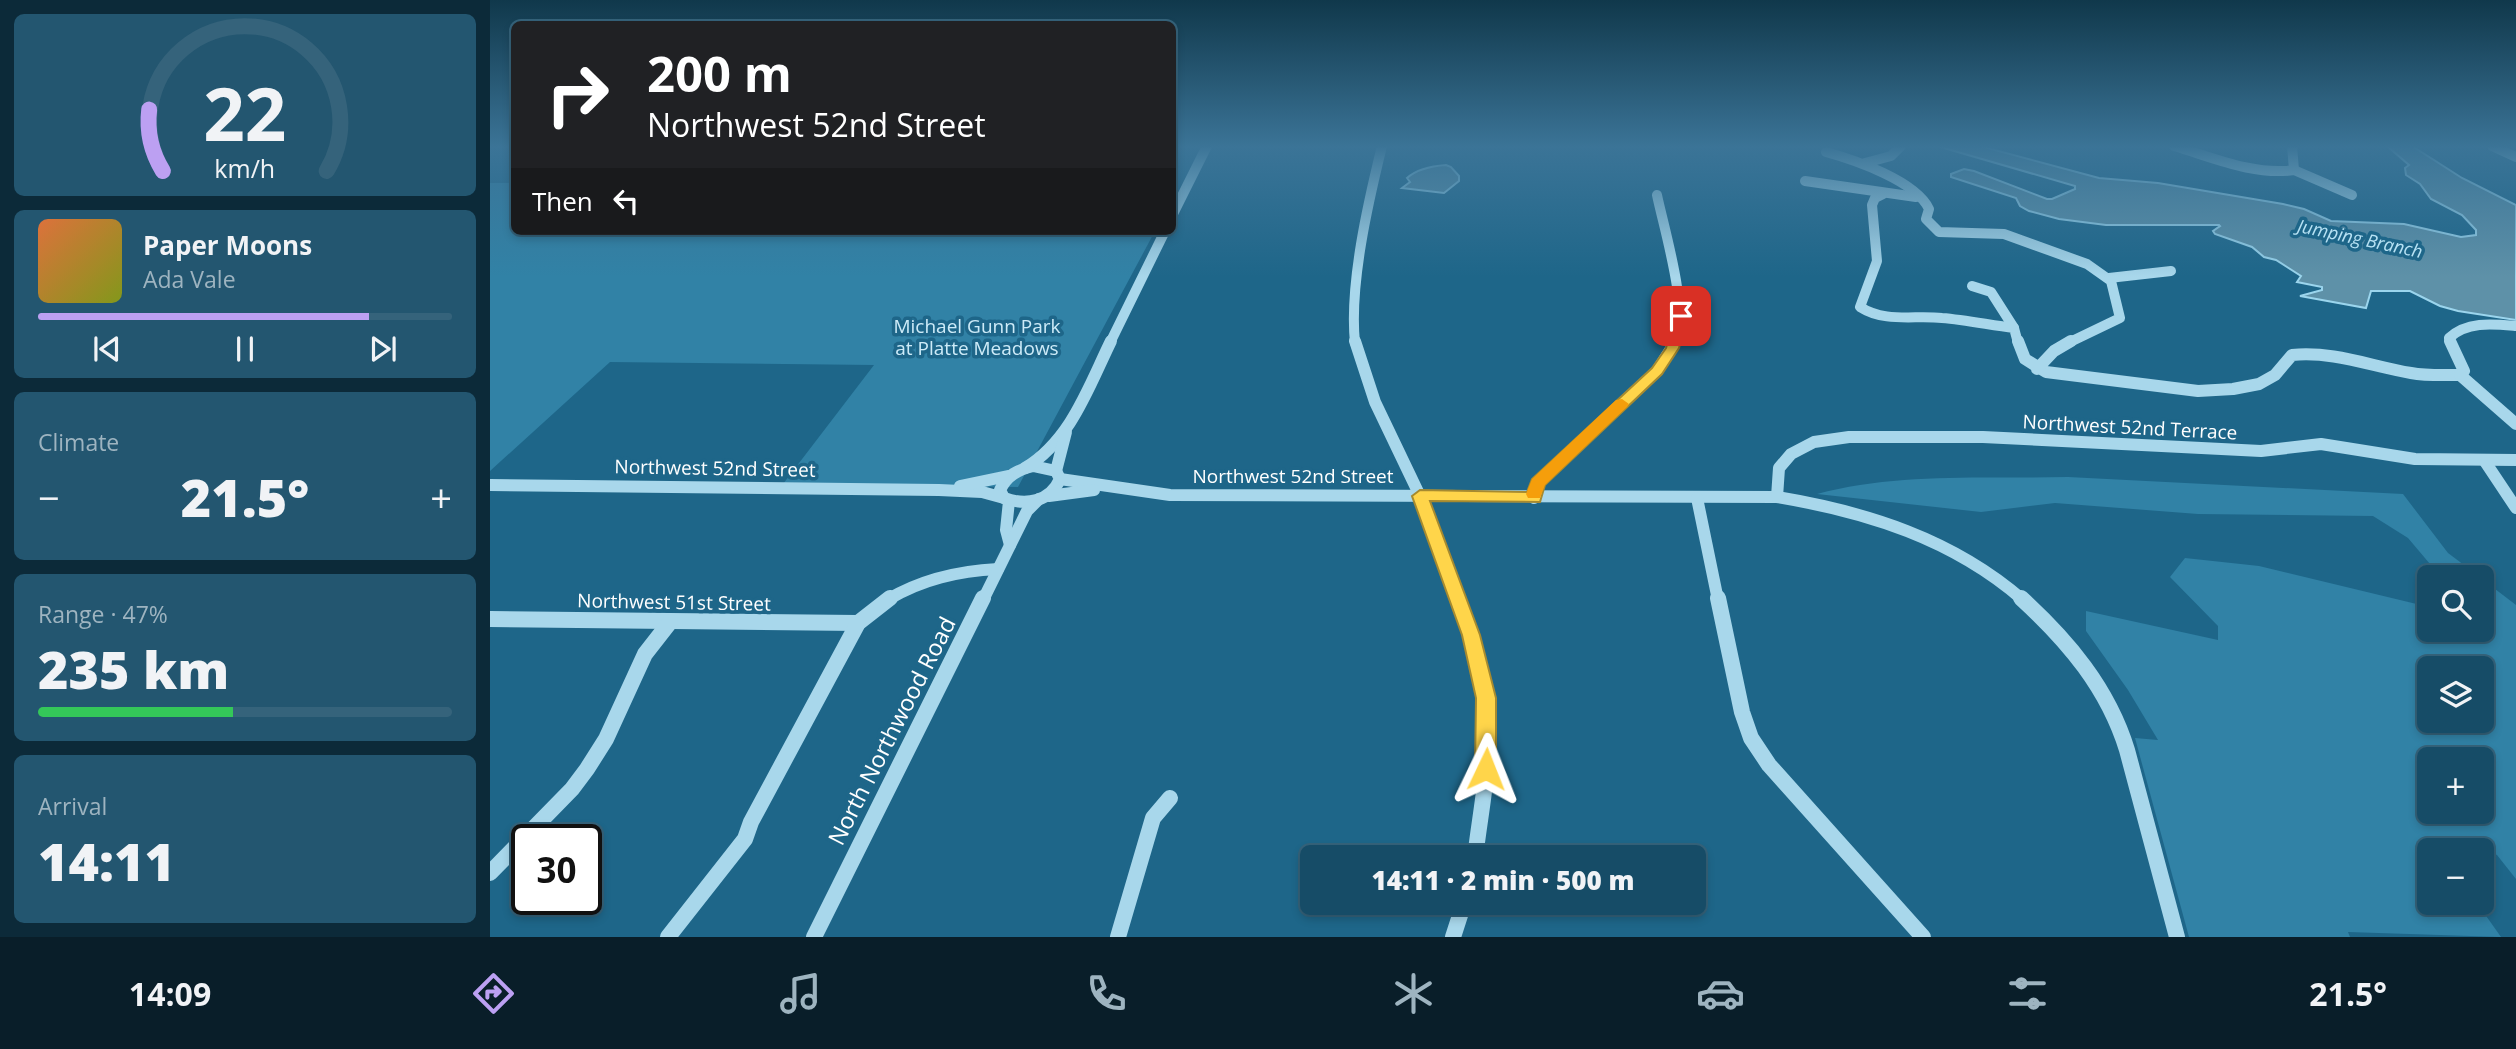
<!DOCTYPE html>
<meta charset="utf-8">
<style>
:root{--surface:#164c67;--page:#235670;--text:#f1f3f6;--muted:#9eb4c0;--line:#35637b;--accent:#bca0f2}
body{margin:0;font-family:"Open Sans",sans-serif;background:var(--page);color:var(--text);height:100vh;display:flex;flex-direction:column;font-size:26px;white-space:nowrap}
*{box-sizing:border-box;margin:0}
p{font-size:23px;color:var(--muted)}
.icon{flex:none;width:38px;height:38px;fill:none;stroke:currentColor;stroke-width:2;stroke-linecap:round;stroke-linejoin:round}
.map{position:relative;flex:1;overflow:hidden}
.details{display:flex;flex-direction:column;gap:14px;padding:14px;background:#0c2a39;width:490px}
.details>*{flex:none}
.banner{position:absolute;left:21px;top:21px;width:665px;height:214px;border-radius:10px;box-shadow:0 4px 10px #0003,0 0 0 2px var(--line);background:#202124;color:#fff;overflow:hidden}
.tools{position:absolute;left:1927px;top:565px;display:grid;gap:14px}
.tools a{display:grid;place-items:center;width:77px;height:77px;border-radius:10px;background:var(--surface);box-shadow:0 4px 10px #0003,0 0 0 2px var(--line);font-size:35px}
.speed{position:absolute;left:21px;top:824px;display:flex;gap:14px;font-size:35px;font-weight:700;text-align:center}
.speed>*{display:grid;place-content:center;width:91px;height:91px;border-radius:50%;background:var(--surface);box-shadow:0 4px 10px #0003,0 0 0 2px var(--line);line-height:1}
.speed .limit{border:4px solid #111;border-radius:10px;background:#fff;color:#111}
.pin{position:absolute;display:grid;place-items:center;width:60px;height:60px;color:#fff;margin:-30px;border-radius:14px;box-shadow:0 4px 10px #0006}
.me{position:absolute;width:77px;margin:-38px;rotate:2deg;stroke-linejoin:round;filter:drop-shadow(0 0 5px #0008)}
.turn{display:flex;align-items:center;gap:24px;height:147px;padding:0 21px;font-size:32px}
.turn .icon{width:91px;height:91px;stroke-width:2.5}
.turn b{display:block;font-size:49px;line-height:60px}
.then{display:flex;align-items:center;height:66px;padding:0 21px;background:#0003;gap:14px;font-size:26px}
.big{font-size:52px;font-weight:800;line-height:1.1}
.details .tile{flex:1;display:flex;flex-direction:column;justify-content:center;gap:10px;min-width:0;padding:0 24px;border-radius:10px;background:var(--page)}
.details .dial{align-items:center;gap:0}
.dial svg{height:182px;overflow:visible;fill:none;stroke:var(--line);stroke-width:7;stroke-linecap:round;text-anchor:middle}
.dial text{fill:var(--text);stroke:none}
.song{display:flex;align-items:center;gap:21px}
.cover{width:84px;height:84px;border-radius:10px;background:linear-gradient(135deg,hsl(20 70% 55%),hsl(70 70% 35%))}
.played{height:7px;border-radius:4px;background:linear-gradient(90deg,var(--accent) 80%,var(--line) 80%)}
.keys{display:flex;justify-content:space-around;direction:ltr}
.heat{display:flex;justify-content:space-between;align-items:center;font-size:38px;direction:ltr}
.charge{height:10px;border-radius:5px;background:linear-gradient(90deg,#34c759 47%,var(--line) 0)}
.trip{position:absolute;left:810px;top:845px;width:406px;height:70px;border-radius:10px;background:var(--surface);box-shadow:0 4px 10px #0003,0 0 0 2px var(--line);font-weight:800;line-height:70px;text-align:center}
.dock{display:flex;height:112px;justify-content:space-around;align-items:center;background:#091e29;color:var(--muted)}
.dock .icon{width:49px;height:49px}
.dock .on{color:var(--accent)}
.dock b{font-size:32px;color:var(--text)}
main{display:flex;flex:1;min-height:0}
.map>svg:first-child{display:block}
.green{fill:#3182a6;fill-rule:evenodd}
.water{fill:#5e91a8;stroke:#9bd5ed;stroke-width:2}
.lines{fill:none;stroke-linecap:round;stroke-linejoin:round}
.minor-far2{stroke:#a8d7eb;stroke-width:10}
.minor-far1{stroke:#a8d7eb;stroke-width:12}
.minor{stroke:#a8d7eb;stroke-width:16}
.route{fill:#ffd54a;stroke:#a68a30;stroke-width:2}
.slow{fill:#f59e0b}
.labels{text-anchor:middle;stroke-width:7;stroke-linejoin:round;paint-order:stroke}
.far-water-label{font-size:18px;font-style:italic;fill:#b7e2f4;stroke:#1e6689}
.park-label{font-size:19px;fill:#cdebf8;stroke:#1e6689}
.street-label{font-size:19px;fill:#fff;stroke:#1e6689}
.near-street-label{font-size:23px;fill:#fff;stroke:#1e6689}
</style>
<main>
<section class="details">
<div class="tile dial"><svg viewBox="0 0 100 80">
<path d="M14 69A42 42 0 1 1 86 69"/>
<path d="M14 69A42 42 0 0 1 8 42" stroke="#bca0f2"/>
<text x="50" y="56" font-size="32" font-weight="700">22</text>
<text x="50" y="72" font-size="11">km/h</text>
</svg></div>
<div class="tile">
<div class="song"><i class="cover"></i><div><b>Paper Moons</b><p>Ada Vale</p></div></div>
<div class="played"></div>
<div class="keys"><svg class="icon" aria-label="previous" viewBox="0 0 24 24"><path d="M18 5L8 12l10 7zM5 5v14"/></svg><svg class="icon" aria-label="pause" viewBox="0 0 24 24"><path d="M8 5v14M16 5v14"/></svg><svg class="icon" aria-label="next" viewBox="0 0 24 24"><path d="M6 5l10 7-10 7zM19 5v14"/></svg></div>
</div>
<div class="tile"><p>Climate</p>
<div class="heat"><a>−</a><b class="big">21.5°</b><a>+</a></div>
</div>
<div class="tile"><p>Range · 47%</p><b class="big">235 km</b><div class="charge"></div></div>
<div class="tile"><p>Arrival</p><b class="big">14:11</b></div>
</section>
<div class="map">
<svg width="2026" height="937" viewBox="0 0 2026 937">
<rect width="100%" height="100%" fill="#1e6689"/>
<g class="green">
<polygon points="0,183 24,183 24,231 665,231 528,487 293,484 384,365 120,362 0,471"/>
<path d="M1578 477 1913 494 1958 553 1990 577H1951L1918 538 1883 516 1708 514 1565 503 1491 512 1327 494C1407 472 1496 479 1578 477Z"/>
<path d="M1695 558 1769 566 1939 607V630H1992V579L2026 605V879L2007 855 1966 836 1964 850H1939V903H1987L2011 937 1858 932 1860 937H1699L1645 738 1668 740 1638 690 1596 631V611L1728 640V626L1680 577ZM1992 668V721H1939V668ZM1939 760H1992V812H1939Z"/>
</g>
<g class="water">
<polygon points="1447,146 1490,146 1609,178 1668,183 1793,204 1814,209 1841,221 1914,224 1971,237 1986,235 1986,230 1972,215 1941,199 1930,184 1916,175 1915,168 1919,165 1897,146 1922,146 1972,178 2026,205 2026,320 1968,311 1950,306 1920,291 1881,291 1876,308 1810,296 1832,290 1832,287 1807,282 1811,276 1786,260 1774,257 1762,247 1725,234 1723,231 1730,226 1729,225 1616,225 1569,219 1539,211 1530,206 1526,198 1461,177 1461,174 1474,169 1484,171 1557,199 1562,199 1585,189 1585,186"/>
<path d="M956 165 961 167 969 176V181L954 193 912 188 920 182 917 178C927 169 942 166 956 165Z"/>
</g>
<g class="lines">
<g class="minor-far2">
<path d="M1684 146C1722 157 1764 176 1804 170L1802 146"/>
<polyline points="2002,146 2026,157"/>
<path d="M1336 152C1365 160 1426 181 1439 209L1436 219 1449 232 1514 234 1597 264 1621 281 1630 318 1578 343"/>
<polyline points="1375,163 1401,156 1411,146"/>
<polyline points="1804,170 1862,195"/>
<polyline points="1315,181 1426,197"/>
<path d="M1393 194 1385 198 1382 205 1387 261 1370 307C1395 323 1424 315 1452 318 1476 320 1500 325 1524 328L1528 343"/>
<path d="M1167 195C1174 229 1200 313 1185 343"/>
<polyline points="682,216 717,146"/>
<polyline points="1619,278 1681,271"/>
<polyline points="1482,286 1501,292 1524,328"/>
<polyline points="620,343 675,231"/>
<path d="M865 343C859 285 878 203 892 146"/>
<path d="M1961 343 1959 338C1977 321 2003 324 2026 326"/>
</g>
<g class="minor-far1">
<polyline points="865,341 885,402 930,496 968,600"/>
<path d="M1528 341 1535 359 1556 372 1708 391 1743 389 1769 384 1785 375 1802 355C1844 351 1880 366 1921 373 1937 376 1954 375 1970 375L1974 371 1960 341"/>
<polyline points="1547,369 1564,351 1581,341"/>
<polyline points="1970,375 2026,424"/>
<polyline points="1994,460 2026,508"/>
<path d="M543 466 566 471 570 479C560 502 536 506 514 498L510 490C517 475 528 470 543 466Z"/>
<path d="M535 468C581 440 598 388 621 341"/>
<polyline points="566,471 576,432"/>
<path d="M570 479 680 495 1287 497C1377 512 1463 539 1533 600"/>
<polyline points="0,485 449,490 492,492 514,498"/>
<polyline points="470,486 518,476"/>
<polyline points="559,496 604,490"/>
<polyline points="1287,497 1289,468 1301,454 1324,442 1359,437 1493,437 1771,451 1831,444 1925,459 2026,460"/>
<polyline points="1044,498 1047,483 1167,371 1186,341"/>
<polyline points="1207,498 1228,600"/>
<polyline points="519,501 516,530 520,545"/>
<path d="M397 600C432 579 468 571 508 569"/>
<polyline points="493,600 537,511 549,499"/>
</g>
<g class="minor">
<path d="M968 598C979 630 990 663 996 697 1004 749 991 806 985 858"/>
<polyline points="1228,598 1252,712 1261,738 1279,765 1433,937"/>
<path d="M1531 598C1578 641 1618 688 1637 750L1687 937"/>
<polyline points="0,619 368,623"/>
<polyline points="0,873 82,789 97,769 116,739 155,654 180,622"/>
<polyline points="178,937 255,839 261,822 368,623 400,598"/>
<polyline points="324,937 493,598"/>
<polyline points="628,937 663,818 680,798"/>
<polyline points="963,937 974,903"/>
</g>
</g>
<linearGradient id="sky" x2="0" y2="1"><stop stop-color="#10384b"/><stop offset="0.53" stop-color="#3b7497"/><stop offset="1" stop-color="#3b7497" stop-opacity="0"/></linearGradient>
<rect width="2026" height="277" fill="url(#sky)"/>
<polygon class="route" points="1191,312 1198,316 1189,348 1172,374 1055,485 1050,502 940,501 990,635 1006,698 1006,769 1003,776 996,778 988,776 985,769 986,698 972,635 922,496 930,490 1037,492 1042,479 1162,368 1176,348 1185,316"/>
<polygon class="slow" points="1132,399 1139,404 1137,407 1055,485 1050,498 1038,498 1036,494 1042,479 1126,400"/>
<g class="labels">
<g class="far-water-label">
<text transform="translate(1870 239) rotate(12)" y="6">Jumping Branch</text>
</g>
<g class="park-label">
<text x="487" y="333">Michael Gunn Park<tspan x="487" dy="22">at Platte Meadows</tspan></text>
</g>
<g class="street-label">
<text transform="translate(1640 427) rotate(3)" y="7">Northwest 52nd Terrace</text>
<text transform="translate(225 468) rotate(1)" y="7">Northwest 52nd Street</text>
<text x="803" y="483">Northwest 52nd Street</text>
<text transform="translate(184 602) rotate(1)" y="7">Northwest 51st Street</text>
</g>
<g class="near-street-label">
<text transform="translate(402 731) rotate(-63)" y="8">North Northwood Road</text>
</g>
</g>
</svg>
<div class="tools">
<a><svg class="icon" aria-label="search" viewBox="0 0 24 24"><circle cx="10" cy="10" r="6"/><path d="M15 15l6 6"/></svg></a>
<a><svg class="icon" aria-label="layers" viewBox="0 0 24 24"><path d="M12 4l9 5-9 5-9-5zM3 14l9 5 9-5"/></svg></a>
<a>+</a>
<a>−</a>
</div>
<div class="speed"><div class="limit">30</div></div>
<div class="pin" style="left:1191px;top:316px;background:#d93025"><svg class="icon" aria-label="arrive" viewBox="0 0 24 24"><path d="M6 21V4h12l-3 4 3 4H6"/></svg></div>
<svg class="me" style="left:996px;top:769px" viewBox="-20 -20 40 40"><path d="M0-17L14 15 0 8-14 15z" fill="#ffd54a" stroke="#fff" stroke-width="4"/></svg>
<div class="trip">14:11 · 2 min · 500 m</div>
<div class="banner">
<div class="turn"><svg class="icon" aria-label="right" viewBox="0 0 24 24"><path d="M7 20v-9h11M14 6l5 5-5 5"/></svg><div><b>200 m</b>Northwest 52nd Street</div></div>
<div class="then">Then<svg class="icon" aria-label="left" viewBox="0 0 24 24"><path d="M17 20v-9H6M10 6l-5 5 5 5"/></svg></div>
</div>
</div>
</main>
<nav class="dock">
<b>14:09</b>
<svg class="icon on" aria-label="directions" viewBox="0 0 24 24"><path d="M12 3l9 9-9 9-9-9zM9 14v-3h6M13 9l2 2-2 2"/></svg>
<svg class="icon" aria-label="music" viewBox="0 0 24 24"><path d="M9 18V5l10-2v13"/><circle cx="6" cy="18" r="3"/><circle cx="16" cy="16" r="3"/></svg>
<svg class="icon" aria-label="phone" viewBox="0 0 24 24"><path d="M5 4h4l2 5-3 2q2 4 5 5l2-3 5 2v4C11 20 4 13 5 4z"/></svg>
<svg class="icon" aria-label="climate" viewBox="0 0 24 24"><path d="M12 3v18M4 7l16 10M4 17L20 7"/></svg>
<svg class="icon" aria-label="car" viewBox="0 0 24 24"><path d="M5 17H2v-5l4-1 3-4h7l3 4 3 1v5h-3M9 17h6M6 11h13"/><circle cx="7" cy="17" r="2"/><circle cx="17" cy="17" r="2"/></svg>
<svg class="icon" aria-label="filters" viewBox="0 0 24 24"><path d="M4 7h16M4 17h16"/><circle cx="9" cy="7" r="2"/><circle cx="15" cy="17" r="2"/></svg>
<b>21.5°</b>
</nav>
